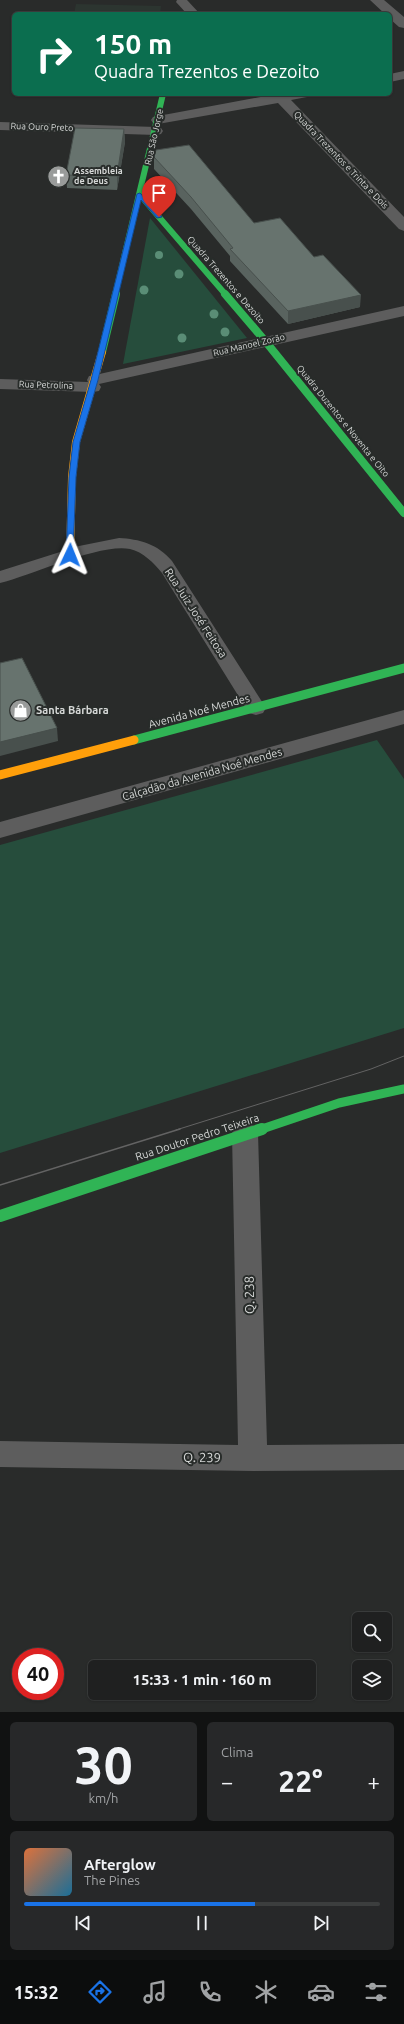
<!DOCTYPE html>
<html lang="pt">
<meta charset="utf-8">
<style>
:root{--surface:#1f2020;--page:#272829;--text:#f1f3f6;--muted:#a1a3a5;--line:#3c3e3e;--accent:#1a73e8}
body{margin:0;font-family:Ubuntu,sans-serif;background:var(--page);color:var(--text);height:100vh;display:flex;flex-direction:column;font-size:15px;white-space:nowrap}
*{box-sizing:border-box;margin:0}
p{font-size:13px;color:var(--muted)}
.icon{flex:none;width:22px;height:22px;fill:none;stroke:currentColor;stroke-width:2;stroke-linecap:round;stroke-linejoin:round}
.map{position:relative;height:1712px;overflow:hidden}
.panel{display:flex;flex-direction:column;gap:10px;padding:10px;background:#111212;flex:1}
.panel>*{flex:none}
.guide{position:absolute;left:12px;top:12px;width:380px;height:84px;border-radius:6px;box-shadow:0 1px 3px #0004,0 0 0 1px var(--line);background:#0b6e4f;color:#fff;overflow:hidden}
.tools{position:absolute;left:352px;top:1612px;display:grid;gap:8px}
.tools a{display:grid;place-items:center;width:40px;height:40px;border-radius:6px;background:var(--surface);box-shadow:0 1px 3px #0004,0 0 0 1px var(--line);font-size:20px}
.speed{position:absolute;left:12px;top:1648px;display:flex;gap:8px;font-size:20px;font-weight:700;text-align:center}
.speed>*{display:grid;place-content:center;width:52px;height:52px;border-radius:50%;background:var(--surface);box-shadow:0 1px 3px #0004,0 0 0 1px var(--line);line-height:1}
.speed .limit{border:6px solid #d22;background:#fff;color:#111}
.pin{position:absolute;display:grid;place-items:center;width:34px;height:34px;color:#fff;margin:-41px -17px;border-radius:50% 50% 50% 0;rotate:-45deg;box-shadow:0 0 4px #0007}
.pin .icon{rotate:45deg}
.me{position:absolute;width:44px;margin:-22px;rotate:2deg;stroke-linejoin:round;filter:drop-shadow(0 0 3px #0008)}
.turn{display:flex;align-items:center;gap:14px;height:84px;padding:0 16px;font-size:18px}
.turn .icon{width:52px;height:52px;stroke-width:2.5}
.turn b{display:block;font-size:28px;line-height:34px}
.big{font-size:30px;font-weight:700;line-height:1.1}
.panel .widget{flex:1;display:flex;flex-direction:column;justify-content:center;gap:6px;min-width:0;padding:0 14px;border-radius:6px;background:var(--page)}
.panel .dial{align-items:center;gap:0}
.dial b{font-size:52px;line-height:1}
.song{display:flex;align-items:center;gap:12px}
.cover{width:48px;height:48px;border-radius:6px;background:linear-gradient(135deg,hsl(20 70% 55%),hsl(200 70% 35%))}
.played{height:4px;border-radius:2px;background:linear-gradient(90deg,var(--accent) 65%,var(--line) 65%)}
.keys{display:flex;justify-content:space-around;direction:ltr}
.heat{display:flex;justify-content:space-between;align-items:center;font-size:22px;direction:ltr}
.panel .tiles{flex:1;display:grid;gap:10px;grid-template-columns:1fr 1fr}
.widget:last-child{grid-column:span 2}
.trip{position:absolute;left:88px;top:1660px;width:228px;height:40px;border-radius:6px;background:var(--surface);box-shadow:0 1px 3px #0004,0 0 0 1px var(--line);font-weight:700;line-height:40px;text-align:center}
.tabs{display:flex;height:64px;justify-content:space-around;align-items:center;background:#0c0d0d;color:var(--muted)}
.tabs .icon{width:28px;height:28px}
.tabs .current{color:var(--accent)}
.tabs b{font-size:18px;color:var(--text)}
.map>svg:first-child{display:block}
.built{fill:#2c3530}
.green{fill:#264d3c}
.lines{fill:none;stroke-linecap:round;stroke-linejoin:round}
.street{fill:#5d5d5d;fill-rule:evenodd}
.fast-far3{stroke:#30b455;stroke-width:6}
.fast-far2{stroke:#30b455;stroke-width:8}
.fast-far1{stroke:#30b455;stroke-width:9}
.fast{stroke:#30b455;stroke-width:12}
.slow-far1{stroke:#ff9f0a;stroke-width:8}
.slow{stroke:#ff9f0a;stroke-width:9}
.tram-far1{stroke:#636363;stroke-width:1}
.tram{stroke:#636363;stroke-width:1.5}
.tree{fill:#5a8d76}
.wall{fill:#59635f}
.shaded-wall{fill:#48504d}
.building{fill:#67736e;stroke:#48504d}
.route{fill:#1a73e8;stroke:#114b97}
.labels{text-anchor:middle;stroke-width:4;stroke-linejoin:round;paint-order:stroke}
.far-street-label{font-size:9px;fill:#d6d8d7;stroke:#282c2a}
.far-poi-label{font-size:9px;font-weight:bold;fill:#d6d8d7;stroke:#282c2a;text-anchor:start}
.street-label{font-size:11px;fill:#d6d8d7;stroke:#282c2a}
.poi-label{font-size:11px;font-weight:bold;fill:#d6d8d7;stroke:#282c2a;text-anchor:start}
.near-street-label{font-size:13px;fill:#d6d8d7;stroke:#282c2a}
</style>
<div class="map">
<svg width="404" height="1712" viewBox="0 0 404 1712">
<rect width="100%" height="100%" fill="#292b2a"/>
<polygon class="built" points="76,4 161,6 160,14 74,14"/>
<g class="green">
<polygon points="150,218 247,338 123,364"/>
<polygon points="377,740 404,779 404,1028 0,1153 0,845"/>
</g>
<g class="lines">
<g class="street">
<polygon points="177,0 187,0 200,14 187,14 176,2"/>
<polygon points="370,0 384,0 404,17 404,28 399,27 390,19 390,14 385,14"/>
<polygon points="404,71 404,79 390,82 390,74"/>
<polygon points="270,94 309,94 307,97 291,100 404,217 404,231 399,229 278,103 158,124 153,123 151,120 153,117 158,116 271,95"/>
<polygon points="0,122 156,127 161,128 163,131 161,134 156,135 0,130"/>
<polygon points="404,306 404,316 99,384 101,387 99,391 93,392 0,389 0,379 88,382 87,380 89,376 95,375"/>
<path d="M119 538C139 539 158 544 172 561L266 708 263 713 256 715 249 713 162 573C154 563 143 552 130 549 100 543 33 575 0 583V571L79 546Z"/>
<polygon points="404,710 404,724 0,838 0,822"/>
<polygon points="245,1123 254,1126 258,1133 267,1445 404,1444 404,1470 253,1471 0,1467 0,1441 238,1445 232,1133 236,1126"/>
</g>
<g class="fast-far3">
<polyline points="140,195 226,295"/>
<polyline points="115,295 163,94"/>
</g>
<g class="fast-far2">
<polyline points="225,294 266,342 404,513"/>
<polyline points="102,352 116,294"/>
</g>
<g class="fast-far1">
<polyline points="134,740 404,668"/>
<polyline points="259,1130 339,1103 404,1089"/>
</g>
<polyline class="fast" points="0,1216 262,1129"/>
<polyline class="slow-far1" points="70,555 72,477 76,442 102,352"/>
<polyline class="slow" points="0,775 134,740"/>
<polyline class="tram-far1" points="176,1130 371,1069 404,1056"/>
<polyline class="tram" points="0,1185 180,1129"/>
</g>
<g class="tree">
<circle cx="159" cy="255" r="4"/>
<circle cx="179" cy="274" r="4.5"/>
<circle cx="144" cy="290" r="4.5"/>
<circle cx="214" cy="314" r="4.5"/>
<circle cx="225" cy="332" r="4.5"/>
<circle cx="182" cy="338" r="4.5"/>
</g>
<g class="wall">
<polygon points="124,129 125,142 117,190 67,188 66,175"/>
<polygon points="154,157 254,223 360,307 288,324 230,261 230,256 191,209 154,169"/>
</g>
<g class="shaded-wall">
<polygon points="124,129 125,142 117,190 117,176"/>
<polygon points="361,295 360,307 288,324 288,311"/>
<polygon points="57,728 58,741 0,756 0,742"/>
</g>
<g class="building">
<polygon points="75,128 124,129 117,176 66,175"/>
<polygon points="189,145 254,223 280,218 314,257 323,255 361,295 288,311 230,249 233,248 191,197 154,157 156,150"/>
<polygon points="22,658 57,728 0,742 0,663"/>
</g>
<polygon class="route" points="140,193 162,217 157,218 141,200 98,380 80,442 76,477 73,555 70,558 66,555 69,477 73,442 91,380 137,194"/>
<defs>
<symbol id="church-disc" viewBox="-11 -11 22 22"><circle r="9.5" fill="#999b9a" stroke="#282c2a"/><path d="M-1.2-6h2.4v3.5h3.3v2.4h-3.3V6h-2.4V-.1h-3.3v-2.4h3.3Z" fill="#fff"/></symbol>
<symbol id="shop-disc" viewBox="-11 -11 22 22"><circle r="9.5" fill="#999b9a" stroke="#282c2a"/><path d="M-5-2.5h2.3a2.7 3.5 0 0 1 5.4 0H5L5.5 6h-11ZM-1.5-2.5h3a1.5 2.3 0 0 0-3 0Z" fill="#fff"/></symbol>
</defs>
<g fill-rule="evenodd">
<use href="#church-disc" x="46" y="164" width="25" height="25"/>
<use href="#shop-disc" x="8" y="698" width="25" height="25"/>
</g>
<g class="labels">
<g class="far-street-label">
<text transform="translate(42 127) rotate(2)" y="3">Rua Ouro Preto</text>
<text transform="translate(154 137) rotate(-77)" y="3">Rua São Jorge</text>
<text transform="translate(341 160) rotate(46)" y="3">Quadra Trezentos e Trinta e Dois</text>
<text transform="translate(226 280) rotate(49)" y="3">Quadra Trezentos e Dezoito</text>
<text transform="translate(249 345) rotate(-13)" y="3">Rua Manoel Zorão</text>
<text transform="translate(46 385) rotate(2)" y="3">Rua Petrolina</text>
<text transform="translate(343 421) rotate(51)" y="3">Quadra Duzentos e Noventa e Oito</text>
</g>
<g class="far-poi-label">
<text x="74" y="174">Assembleia<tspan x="74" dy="10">de Deus</tspan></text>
</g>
<g class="street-label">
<text transform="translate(196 613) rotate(57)" y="4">Rua Juiz José Feitosa</text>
<text transform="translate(199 711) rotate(-15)" y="4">Avenida Noé Mendes</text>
<text transform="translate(202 774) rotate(-16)" y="4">Calçadão da Avenida Noé Mendes</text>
<text transform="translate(197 1137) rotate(-18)" y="4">Rua Doutor Pedro Teixeira</text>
</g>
<g class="poi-label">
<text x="36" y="714">Santa Bárbara</text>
</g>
<g class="near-street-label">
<text transform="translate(249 1295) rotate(-91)" y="5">Q. 238</text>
<text transform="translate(202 1457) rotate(1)" y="5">Q. 239</text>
</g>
</g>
</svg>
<div class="tools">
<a><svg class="icon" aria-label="search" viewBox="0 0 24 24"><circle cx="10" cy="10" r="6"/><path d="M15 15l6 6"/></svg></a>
<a><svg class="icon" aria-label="layers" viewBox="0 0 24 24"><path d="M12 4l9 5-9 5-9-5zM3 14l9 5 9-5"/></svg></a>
</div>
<div class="speed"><div class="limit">40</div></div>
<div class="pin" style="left:159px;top:217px;background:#d93025"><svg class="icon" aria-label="arrive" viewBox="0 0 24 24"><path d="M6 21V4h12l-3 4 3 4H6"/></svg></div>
<svg class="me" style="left:70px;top:555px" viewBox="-20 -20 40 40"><path d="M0-17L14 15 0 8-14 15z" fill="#1a73e8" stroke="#fff" stroke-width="4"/></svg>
<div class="trip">15:33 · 1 min · 160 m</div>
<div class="guide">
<div class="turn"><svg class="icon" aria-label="right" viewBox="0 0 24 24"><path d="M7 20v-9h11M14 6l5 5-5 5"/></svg><div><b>150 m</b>Quadra Trezentos e Dezoito</div></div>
</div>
</div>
<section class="panel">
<div class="tiles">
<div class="widget dial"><b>30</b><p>km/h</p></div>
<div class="widget"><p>Clima</p>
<div class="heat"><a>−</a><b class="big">22°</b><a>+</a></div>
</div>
<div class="widget">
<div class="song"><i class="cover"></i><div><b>Afterglow</b><p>The Pines</p></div></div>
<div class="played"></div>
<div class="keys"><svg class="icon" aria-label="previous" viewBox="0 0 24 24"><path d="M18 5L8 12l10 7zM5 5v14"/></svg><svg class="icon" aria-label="pause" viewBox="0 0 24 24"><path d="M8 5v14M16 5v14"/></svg><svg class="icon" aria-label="next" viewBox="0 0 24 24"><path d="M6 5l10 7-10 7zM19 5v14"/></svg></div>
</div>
</div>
</section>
<nav class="tabs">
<b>15:32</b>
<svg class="icon current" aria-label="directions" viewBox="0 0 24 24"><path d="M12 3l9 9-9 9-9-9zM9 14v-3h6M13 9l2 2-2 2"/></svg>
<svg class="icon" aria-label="music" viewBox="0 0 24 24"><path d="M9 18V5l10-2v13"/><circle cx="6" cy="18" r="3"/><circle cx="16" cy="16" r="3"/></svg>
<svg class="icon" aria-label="phone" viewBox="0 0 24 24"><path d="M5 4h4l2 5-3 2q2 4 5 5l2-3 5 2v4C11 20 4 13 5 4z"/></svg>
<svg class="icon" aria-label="climate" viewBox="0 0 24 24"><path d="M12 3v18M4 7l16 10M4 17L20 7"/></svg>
<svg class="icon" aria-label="car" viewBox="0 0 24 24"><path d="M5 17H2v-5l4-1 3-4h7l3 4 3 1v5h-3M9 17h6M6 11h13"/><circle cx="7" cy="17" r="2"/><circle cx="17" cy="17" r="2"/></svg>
<svg class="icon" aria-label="filters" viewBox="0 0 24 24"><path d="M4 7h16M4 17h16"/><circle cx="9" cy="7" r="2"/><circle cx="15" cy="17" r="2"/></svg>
</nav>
